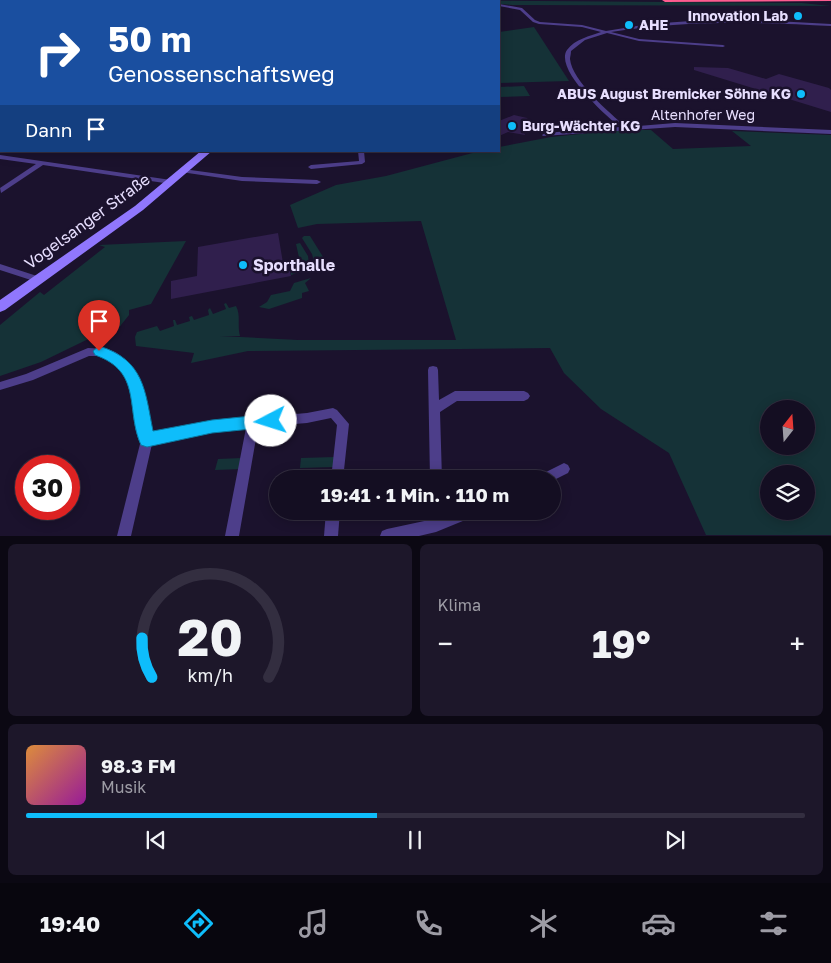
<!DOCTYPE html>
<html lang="de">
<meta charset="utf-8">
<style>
:root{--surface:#140e22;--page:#1d172a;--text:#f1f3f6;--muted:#9d9ca5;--line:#332e40;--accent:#0ebdfb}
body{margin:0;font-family:"Golos Text",sans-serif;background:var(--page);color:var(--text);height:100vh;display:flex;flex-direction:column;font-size:19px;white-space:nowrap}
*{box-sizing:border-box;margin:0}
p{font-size:16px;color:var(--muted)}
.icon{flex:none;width:28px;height:28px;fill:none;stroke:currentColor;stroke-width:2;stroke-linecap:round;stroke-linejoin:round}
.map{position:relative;height:536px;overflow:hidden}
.details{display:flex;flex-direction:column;gap:8px;padding:8px;background:#0b0813;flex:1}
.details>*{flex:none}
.guide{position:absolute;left:0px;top:0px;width:500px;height:152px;box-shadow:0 2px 12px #0003,0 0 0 1px var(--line);background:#1a4fa0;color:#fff;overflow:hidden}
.needle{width:32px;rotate:17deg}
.buttons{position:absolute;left:760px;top:400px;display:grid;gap:10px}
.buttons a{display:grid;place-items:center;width:55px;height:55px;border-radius:50%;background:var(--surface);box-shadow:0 2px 12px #0003,0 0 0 1px var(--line);font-size:25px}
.speed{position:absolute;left:15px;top:455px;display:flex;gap:10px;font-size:25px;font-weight:700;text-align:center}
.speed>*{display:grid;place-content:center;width:65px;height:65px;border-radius:50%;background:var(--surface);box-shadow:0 2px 12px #0003,0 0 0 1px var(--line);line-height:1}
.speed .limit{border:8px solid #d22;background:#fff;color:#111}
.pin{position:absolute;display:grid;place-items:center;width:42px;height:42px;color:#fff;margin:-51px -21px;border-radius:50% 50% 50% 0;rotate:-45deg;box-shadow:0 0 5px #0007}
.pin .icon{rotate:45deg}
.me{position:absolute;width:55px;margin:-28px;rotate:265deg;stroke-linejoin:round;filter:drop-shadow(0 0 4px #0008)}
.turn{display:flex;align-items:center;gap:18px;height:105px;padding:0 25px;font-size:22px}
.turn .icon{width:65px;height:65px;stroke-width:2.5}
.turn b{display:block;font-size:35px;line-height:42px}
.then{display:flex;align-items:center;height:48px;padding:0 25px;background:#0003;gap:10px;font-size:19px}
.big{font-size:38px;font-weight:700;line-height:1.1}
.details .tile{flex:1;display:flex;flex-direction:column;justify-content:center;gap:8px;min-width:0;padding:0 18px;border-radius:8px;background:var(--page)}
.details .dial{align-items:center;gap:0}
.dial svg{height:130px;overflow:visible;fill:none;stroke:var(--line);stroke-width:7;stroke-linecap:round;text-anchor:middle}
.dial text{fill:var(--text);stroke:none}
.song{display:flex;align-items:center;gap:15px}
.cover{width:60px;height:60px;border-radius:8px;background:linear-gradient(135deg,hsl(30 70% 55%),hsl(300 70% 35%))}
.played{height:5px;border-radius:2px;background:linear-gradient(90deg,var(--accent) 45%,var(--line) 45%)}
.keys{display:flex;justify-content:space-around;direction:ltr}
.heat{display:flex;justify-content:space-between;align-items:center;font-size:28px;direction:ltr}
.details .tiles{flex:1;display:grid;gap:8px;grid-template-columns:1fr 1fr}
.tile:last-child{grid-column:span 2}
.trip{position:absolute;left:269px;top:470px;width:292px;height:50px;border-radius:25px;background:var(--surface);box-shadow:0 2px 12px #0003,0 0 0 1px var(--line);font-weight:700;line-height:50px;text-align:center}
.tab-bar{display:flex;height:80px;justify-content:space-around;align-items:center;background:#08060e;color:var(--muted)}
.tab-bar .icon{width:35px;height:35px}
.tab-bar .current{color:var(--accent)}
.tab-bar b{font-size:22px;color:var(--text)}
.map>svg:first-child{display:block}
.green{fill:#153237;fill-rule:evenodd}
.building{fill:#301f4d}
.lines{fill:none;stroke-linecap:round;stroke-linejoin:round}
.street{fill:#4d3e8a;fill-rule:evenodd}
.secondary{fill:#9077fd;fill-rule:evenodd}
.highway{fill:#fc5c8f;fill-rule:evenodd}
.route{fill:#0ebdfb;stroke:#097ba3}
.poi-dot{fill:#0ebdfb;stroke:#1b122d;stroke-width:2}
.labels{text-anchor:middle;stroke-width:5;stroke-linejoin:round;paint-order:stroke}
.far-poi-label{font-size:14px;font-weight:bold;fill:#e7defe;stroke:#1b122d;text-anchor:end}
.far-street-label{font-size:14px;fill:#e7defe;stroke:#1b122d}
.street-label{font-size:16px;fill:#e7defe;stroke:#1b122d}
.poi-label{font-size:16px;font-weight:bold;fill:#e7defe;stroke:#1b122d;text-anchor:start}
</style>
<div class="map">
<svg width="831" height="536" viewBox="0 0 831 536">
<rect width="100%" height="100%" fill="#1b122d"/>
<g class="green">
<polygon points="427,0 802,3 831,6 513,5 499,4 499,1"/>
<polygon points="534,27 569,81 499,83 499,32"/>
<polygon points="524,86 530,96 499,97 499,87"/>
<path d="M619 130H651L673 149 751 146 732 131 831 135V535H706L669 453 601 409 564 373 550 348 248 351 191 363 194 353 136 346 135 337 137 332 157 326 160 331 174 326 173 320H175L177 325 190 321 189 317 192 316 194 320 209 315 208 310 210 308 213 314 226 309 224 304 226 303 229 308 236 306C241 315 237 325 240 336H220L298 340H456L421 221 317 224 298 228 290 205 336 185 386 176 480 151H499V147L551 137ZM769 409H806V446H769ZM769 474H806V511H769Z"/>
<polygon points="304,236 310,236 325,260 314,262 312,254 302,238"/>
<polygon points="186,241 151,304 129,310 129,315 117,330 111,328 41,362 0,376 0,325 40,292 44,295 105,247 99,245"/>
<polygon points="300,243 308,256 309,264 303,271 291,275 290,268 300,262 296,244"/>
<polygon points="311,278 305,283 309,291 302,293 302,298 269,309 259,307 267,302 271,295 290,291 294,283"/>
<polygon points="335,457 334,467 300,468 301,458"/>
<polygon points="243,458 242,469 215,470 218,459"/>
</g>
<g class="building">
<polygon points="694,67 728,68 766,79 779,74 829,88 831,90 831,112 694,70"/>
<polygon points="514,115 527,118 532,124 522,128 525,135 508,132 499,136 499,121"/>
<polygon points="278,233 283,263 288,262 291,276 171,299 171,281 197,276 198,247"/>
</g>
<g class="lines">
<g class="street">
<path d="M499 4 522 8 535 20 540 22 582 25 606 31 649 24 691 21H775L831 24V26C758 22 684 20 611 32L639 39 723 45 725 46 723 47 639 41 607 33 585 40 571 51C571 54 570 57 570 59 572 81 610 113 626 127L675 123 831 130V134L675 127 543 136 542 135 545 133 620 127C606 116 554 69 567 50 575 39 590 36 601 32L582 27 539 24 533 22 520 10 499 6Z"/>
<polygon points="358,151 364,151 365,162 362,164 311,169 308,167 311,165 359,161"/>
<polygon points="0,155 171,180 175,182 171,184 43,165 1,193 0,188 36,164 0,159"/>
<polygon points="183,169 242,177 317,180 321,182 317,184 242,181 181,172 181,170"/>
<polygon points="0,264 40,277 41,279 37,282 0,270"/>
<polygon points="88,348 108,349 117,353 130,365 141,385 152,434 212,421 307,413 333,408 337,410 349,424 343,479 331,479 337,425 331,418 307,423 258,427 239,536 225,536 246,428 212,431 152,444 131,536 117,536 141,440 131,386 122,371 109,359 103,356 89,356 33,380 0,390 0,382 26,374"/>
<polygon points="433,366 437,367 438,370 439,400 455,391 524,391 528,393 530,396 528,399 524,401 457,401 440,412 442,479 430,479 428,370 429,367"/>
<polygon points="564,463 568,465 570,469 568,473 552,481 552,479 538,479 540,475"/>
<polygon points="326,511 340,511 338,536 324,536"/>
<polygon points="429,511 443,511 443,516 453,511 477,511 475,516 436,532 419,536 380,536 382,531 387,529 429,520"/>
</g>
<polygon class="secondary" points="201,151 212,151 143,210 5,310 0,312 0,300 135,206"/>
<g class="highway">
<polygon points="212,0 247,0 212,1"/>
<polygon points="662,0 831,0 831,1 665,2"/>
<rect x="0" y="18" width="1" height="4"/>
</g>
</g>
<path class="route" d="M99 346C144 360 145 390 153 431L212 420 271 414 277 416 279 421 277 425 271 427 212 433 147 447 141 445C125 409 143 372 95 355L93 351Z"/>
<g class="poi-dot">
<circle cx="798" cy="16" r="5"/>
<circle cx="629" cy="25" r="5"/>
<circle cx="801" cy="94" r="5"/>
<circle cx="512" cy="126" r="5"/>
<circle cx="243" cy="265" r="5"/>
</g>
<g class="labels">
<g class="far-poi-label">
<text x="788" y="21">Innovation Lab</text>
<text x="639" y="30" text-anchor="start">AHE</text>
<text x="791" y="99">ABUS August Bremicker Söhne KG</text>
<text x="522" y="131" text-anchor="start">Burg-Wächter KG</text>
</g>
<g class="far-street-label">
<text x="703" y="120">Altenhofer Weg</text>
</g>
<g class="street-label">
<text transform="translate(87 221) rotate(-36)" y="6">Vogelsanger Straße</text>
</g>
<g class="poi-label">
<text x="253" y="271">Sporthalle</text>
</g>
</g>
</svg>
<div class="buttons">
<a><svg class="needle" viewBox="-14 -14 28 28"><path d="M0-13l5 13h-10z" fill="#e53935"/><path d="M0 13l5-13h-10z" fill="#9d9ca5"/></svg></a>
<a><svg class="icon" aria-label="layers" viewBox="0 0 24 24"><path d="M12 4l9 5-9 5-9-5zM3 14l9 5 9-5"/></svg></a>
</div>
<div class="speed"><div class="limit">30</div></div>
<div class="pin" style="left:99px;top:351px;background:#d93025"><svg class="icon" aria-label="arrive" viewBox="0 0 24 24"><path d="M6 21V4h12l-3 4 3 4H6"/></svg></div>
<svg class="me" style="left:271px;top:421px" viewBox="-20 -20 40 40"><circle r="19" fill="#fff"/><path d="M0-13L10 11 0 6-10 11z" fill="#0ebdfb"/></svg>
<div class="trip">19:41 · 1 Min. · 110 m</div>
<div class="guide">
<div class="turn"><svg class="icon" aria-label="right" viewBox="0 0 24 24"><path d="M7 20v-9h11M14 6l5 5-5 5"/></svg><div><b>50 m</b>Genossenschaftsweg</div></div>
<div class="then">Dann<svg class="icon" aria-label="arrive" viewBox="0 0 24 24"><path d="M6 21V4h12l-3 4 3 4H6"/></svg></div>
</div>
</div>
<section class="details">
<div class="tiles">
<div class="tile dial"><svg viewBox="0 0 100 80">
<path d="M14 69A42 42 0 1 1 86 69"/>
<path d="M14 69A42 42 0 0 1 8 45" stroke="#0ebdfb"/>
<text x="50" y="56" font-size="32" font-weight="700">20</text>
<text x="50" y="72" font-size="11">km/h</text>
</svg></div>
<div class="tile"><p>Klima</p>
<div class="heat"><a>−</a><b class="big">19°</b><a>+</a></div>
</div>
<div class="tile">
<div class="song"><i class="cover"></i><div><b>98.3 FM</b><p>Musik</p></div></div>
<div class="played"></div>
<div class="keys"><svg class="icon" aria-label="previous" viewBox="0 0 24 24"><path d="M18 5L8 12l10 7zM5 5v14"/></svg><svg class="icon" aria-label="pause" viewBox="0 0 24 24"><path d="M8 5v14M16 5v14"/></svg><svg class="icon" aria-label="next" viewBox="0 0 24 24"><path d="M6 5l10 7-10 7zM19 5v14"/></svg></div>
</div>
</div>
</section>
<nav class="tab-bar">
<b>19:40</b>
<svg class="icon current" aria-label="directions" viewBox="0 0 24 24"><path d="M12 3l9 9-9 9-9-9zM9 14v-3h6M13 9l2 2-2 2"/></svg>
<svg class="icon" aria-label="music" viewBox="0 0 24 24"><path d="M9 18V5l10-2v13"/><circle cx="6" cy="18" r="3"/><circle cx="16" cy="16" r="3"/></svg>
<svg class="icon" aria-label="phone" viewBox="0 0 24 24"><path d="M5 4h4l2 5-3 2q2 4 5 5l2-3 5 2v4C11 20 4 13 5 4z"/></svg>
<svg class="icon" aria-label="climate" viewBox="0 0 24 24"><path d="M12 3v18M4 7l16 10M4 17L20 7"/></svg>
<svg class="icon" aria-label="car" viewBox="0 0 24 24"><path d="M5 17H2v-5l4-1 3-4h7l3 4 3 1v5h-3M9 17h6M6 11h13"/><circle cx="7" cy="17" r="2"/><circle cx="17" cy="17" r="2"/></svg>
<svg class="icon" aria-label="filters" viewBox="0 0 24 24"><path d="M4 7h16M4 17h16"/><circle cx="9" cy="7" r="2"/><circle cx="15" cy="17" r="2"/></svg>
</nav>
